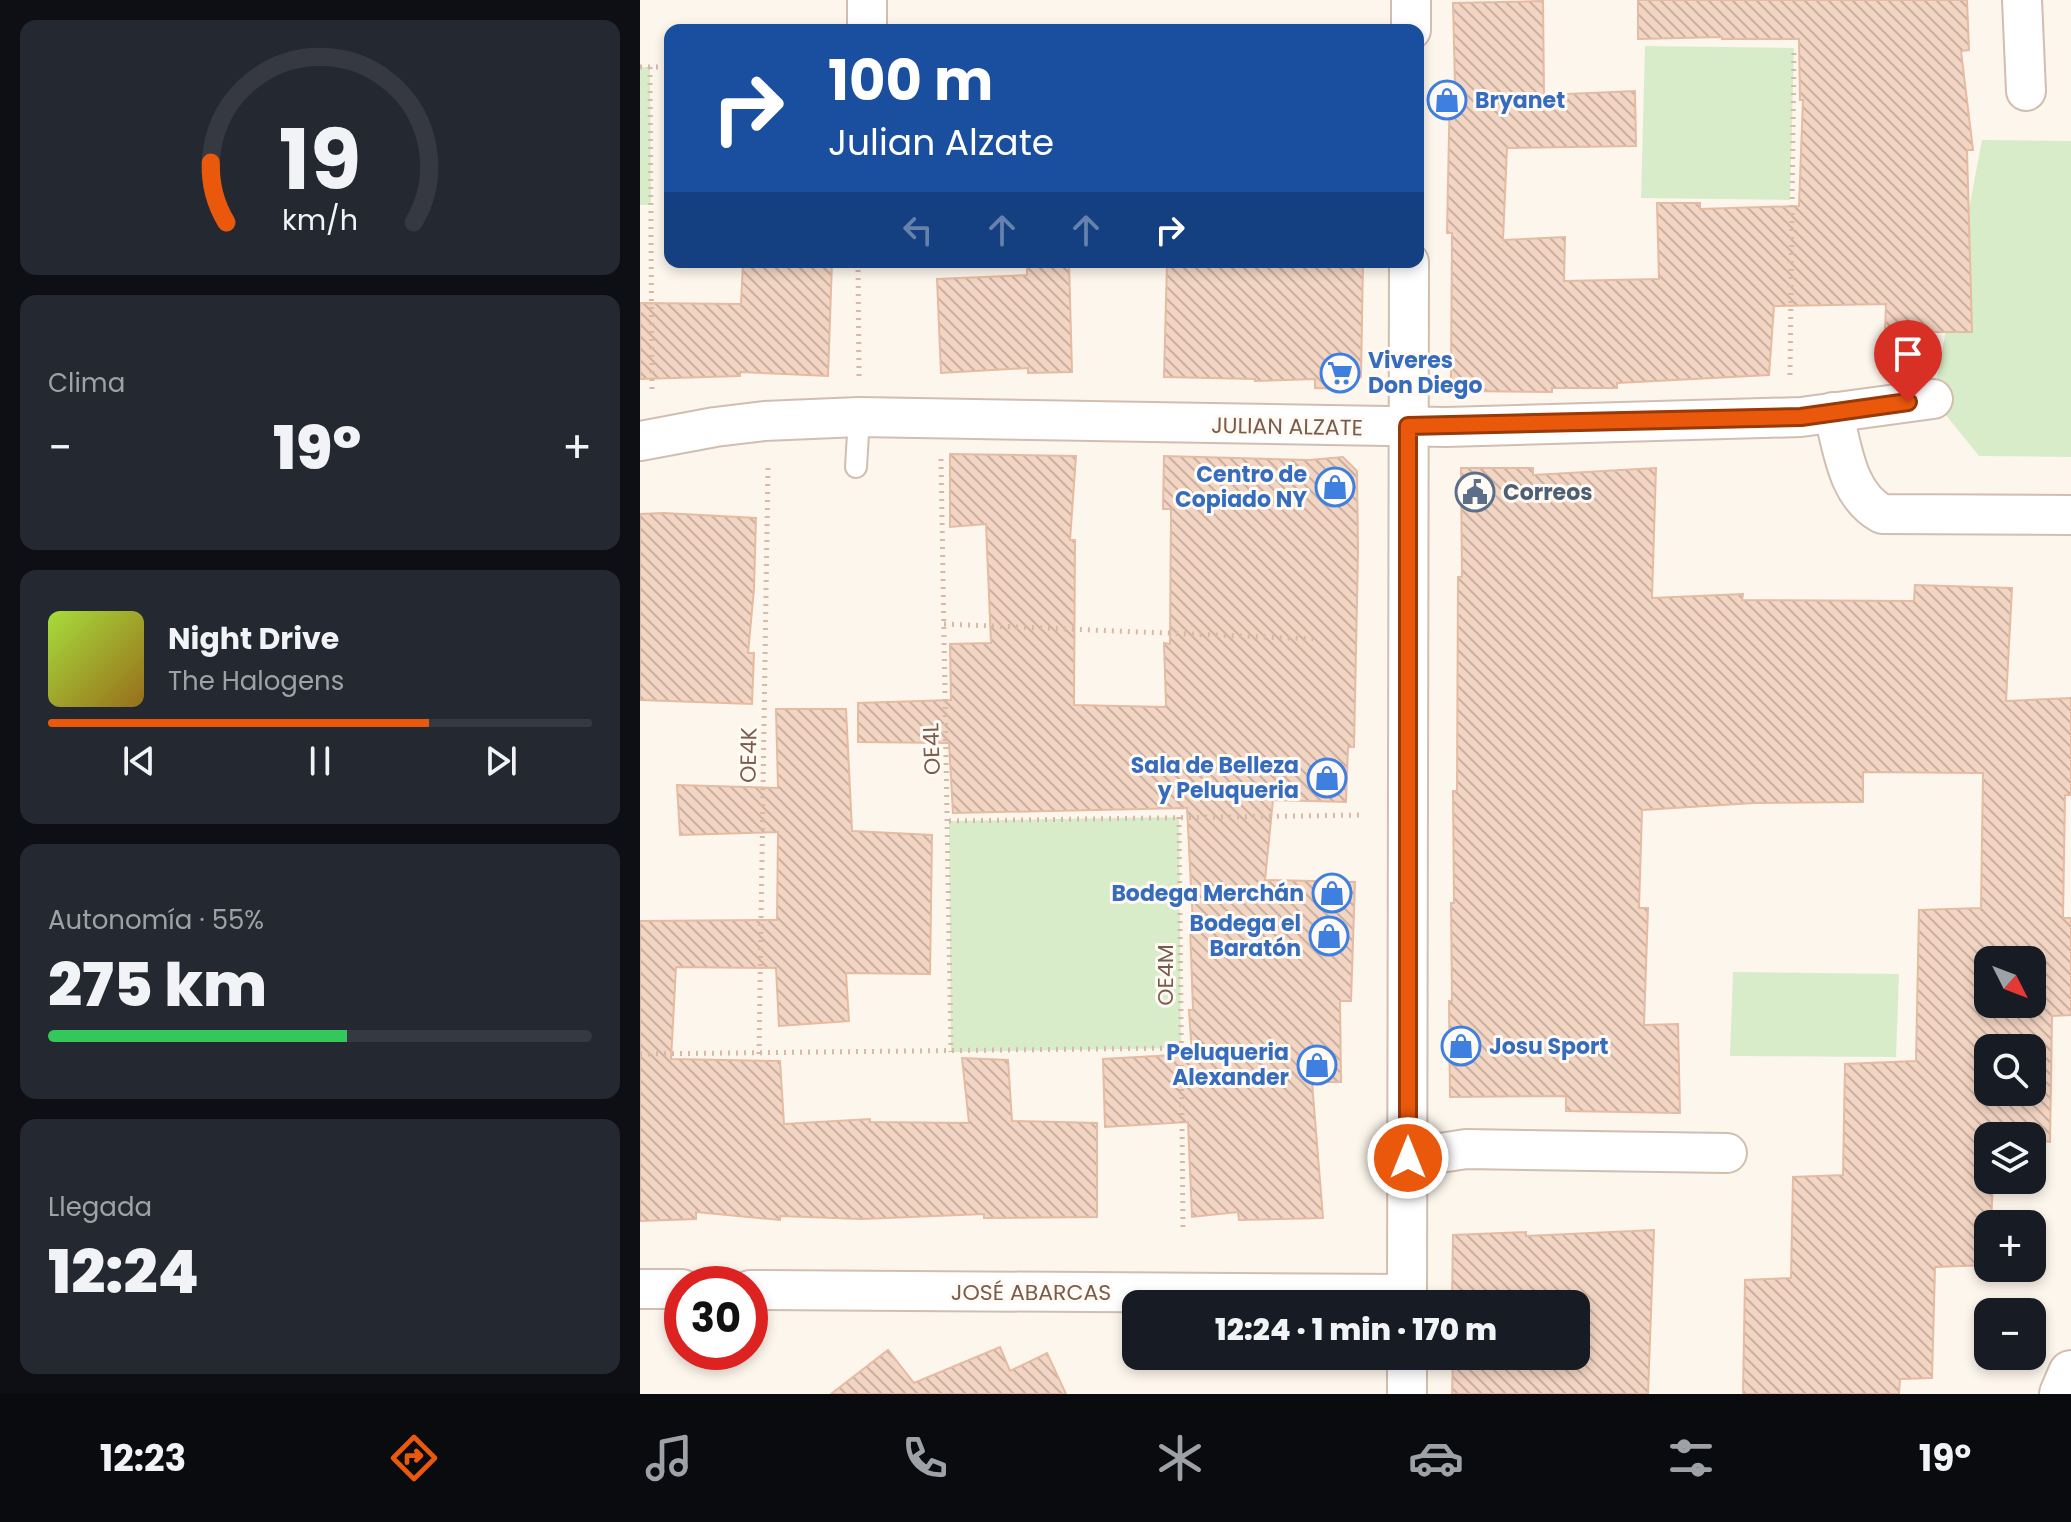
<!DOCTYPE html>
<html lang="es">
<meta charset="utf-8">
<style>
:root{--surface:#171b24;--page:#242831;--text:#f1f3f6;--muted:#9ea1a6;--line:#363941;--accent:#ea580c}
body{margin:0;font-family:Poppins,sans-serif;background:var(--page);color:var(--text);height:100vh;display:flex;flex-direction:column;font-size:30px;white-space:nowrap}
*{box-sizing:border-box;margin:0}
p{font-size:26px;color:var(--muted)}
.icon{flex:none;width:44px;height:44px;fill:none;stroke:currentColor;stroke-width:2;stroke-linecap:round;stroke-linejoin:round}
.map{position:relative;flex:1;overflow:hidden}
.side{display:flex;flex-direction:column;gap:20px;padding:20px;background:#0d0f14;width:640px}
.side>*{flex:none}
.banner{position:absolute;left:24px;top:24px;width:760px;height:244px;border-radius:16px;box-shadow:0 4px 12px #0003;background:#1a4fa0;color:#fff;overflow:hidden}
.needle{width:52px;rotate:132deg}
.controls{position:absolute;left:1334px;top:946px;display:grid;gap:16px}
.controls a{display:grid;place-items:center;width:72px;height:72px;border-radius:16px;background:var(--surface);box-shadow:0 4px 12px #0003;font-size:40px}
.speed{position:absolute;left:24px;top:1266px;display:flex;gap:16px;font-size:40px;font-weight:700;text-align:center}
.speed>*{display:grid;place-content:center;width:104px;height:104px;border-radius:50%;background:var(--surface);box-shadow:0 4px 12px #0003;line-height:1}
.speed .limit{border:12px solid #d22;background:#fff;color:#111}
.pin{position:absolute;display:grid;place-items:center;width:68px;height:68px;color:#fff;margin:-82px -34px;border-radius:50% 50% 50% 0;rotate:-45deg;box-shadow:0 0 8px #0007}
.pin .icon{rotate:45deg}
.me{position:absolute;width:88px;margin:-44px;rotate:0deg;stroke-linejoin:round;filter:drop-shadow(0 0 6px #0008)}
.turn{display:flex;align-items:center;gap:28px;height:168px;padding:0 32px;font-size:36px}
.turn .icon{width:104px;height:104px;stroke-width:2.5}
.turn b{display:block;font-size:56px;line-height:68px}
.lanes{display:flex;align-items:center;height:76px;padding:0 32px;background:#0003;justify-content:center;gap:40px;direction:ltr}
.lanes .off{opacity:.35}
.big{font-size:60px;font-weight:800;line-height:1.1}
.side .tile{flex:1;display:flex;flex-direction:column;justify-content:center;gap:12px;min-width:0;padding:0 28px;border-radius:16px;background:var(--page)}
.side .dial{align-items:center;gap:0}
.dial svg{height:208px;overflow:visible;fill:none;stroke:var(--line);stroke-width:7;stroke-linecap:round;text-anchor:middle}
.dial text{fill:var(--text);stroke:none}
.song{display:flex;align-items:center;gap:24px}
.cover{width:96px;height:96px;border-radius:12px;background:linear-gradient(135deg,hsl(80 70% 55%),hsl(40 70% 35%))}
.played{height:8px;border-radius:4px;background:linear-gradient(90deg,var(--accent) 70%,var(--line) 70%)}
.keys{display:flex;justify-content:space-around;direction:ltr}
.heat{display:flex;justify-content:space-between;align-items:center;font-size:44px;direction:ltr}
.charge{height:12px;border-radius:6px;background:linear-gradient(90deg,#34c759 55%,var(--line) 0)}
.trip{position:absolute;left:482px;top:1290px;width:468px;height:80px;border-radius:16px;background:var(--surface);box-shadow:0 4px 12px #0003;font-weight:800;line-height:80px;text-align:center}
.dock{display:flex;height:128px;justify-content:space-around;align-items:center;background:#090b0e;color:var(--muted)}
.dock .icon{width:56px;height:56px}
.dock .active{color:var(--accent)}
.dock b{font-size:36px;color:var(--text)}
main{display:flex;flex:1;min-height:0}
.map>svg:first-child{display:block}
.park{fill:#d8ecc9}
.building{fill:url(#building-back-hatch);stroke:#e6bba3;stroke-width:2;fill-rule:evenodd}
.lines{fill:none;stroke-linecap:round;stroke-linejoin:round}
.service-casing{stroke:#d1beb0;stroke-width:24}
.minor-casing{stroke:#d1beb0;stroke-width:42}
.tertiary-casing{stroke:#d1beb0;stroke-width:48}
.path{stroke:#d9b8a5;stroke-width:5;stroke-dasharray:2 6;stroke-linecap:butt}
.service{stroke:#fff;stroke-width:20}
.minor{stroke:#fff;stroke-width:38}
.tertiary{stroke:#fff;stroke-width:44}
.route-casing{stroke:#983908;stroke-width:20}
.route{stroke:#ea580c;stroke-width:14}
.labels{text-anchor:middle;stroke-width:6;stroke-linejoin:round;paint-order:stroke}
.shop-label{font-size:22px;font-weight:bold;fill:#366cbe;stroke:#fffaf3;text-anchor:end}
.street-label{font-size:22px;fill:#7a5c4d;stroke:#fffaf3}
.service-label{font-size:22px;font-weight:bold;fill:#4e5e75;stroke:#fffaf3;text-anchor:start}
</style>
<main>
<section class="side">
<div class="tile dial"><svg viewBox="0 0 100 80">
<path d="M14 69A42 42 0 1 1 86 69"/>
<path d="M14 69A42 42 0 0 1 8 46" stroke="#ea580c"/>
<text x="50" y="56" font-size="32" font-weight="700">19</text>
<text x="50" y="72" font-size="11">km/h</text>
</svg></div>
<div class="tile"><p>Clima</p>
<div class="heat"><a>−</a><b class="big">19°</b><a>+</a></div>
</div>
<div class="tile">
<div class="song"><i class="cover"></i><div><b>Night Drive</b><p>The Halogens</p></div></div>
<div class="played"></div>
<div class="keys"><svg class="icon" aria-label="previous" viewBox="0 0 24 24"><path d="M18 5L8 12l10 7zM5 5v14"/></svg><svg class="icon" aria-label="pause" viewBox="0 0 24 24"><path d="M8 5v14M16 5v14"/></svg><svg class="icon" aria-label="next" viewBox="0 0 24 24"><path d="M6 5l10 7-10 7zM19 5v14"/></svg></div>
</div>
<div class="tile"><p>Autonomía · 55%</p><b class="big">275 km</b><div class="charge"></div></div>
<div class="tile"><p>Llegada</p><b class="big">12:24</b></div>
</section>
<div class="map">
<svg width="1431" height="1394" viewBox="0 0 1431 1394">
<defs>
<pattern id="building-back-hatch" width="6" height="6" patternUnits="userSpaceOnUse" patternTransform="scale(2)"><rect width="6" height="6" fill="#f3d5c3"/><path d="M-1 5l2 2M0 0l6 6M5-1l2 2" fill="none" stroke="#cab0a1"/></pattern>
</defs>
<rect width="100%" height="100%" fill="#fdf6ec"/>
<g class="park">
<polygon points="1005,46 1154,48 1150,200 1001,198"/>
<polygon points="0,67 10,67 11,205 0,205"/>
<polygon points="1342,140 1431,141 1431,457 1339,456 1293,399"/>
<polygon points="539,817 541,1048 311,1052 309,821"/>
<polygon points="1093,972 1259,974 1256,1057 1090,1056"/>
</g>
<g class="building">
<polygon points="998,0 1327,0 1329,50 1321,51 1333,150 1327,150 1332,332 1245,332 1246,304 1134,306 1129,375 977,383 977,388 912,388 912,392 828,391 811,378 812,233 807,233 810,85 815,85 813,3 903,1 904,95 995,91 996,146 867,148 863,240 925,237 924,281 1019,279 1017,203 1060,203 1060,209 1159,206 1163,100 1160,100 1159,39 1082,39 1082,37 998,39"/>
<polygon points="103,262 192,262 188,376 100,372 100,376 0,379 0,303 101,304"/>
<polygon points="387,262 429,262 432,372 388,373 388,368 301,373 297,279 387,275"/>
<polygon points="527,262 723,262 721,377 705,389 675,388 675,379 615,381 615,379 524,377"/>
<polygon points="310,454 436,456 430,540 435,540 434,705 525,707 526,704 524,643 530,644 531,509 523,509 524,456 669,460 703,457 717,471 718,551 714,747 708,747 706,802 633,800 625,880 715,882 711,1001 700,1001 701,1082 672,1082 683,1218 599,1220 598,1212 552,1217 548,1122 465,1127 463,1059 552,1054 549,1010 553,1010 550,925 553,925 547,808 313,813 309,743 218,742 218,703 311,700 310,644 351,643 346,524 310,527"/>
<path d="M821 468H893V475L1016 468 1012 598 1103 594 1102 600 1274 601 1275 585 1372 588 1366 701 1431 698V795H1425L1423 918H1431V1015L1412 1016 1410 1142 1393 1140 1392 1155V1136H1348V1180H1353L1351 1224H1348V1265L1295 1267 1292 1378 1260 1379 1259 1394H1103L1105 1280 1151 1278 1153 1177 1203 1175 1205 1064 1276 1061 1279 910 1341 908 1343 773 1223 772V802L1114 803 1002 810 999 908H1008L1004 1025 1038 1024 1040 1113 926 1111V1096L810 1097 809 1001H812L811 903H814L813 791H817L818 577H822ZM1348 960H1392V1004H1348ZM1348 1048H1392V1092H1348Z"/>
<polygon points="24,513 116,518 114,589 108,653 114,653 112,704 0,700 0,514"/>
<polygon points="136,709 206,709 212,831 292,835 290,974 206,973 209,1021 139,1026 136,968 36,967 31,1059 140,1061 144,1124 230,1119 230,1122 329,1123 322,1058 368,1060 372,1121 457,1123 457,1217 344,1218 344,1214 222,1219 140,1216 140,1220 56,1212 56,1219 0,1221 0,921 137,920 138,832 40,835 37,785 138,788"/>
<polygon points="1014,1230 1008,1394 812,1394 813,1356 936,1356 936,1304 812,1304 813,1235 886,1232 886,1236"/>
<polygon points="360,1347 370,1371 407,1353 426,1394 191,1394 248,1350 274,1383"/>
</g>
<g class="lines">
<defs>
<polyline id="service" points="216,467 219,417"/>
<g id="minor">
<polyline points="1382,0 1386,91"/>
<polyline points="227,30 227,0"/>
<polyline points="771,30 771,0"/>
<path d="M1193 412C1203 448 1206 494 1242 514L1431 515"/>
<polyline points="0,441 75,427 124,421 219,417 806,427 1161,417 1293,399"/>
<polyline points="768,1158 826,1149 1087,1153"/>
<polyline points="0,1289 42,1289"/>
<polyline points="110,1290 767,1294"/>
<polyline points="767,1304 769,262"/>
<polyline points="767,1394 767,1356"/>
</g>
<polyline id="tertiary" points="1422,1394 1431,1373"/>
</defs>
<use href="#service" class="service-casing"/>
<use href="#minor" class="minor-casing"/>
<use href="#tertiary" class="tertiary-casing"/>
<g class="path">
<polyline points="0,67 30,67"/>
<polyline points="10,67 12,392"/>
<polyline points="218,262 219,377"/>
<polyline points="1150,375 1154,48"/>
<polyline points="301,459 311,1052"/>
<polyline points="304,624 673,639"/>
<polyline points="539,817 543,1228"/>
<polyline points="309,821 724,815"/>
<polyline points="0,1054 541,1048"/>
<polyline points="119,1054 128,463"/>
</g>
<use href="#service" class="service"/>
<use href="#minor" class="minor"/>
<use href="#tertiary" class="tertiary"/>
</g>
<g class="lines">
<defs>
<polyline id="route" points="768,1158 768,426 1161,417 1268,402"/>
</defs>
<use href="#route" class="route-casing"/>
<use href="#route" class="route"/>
</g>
<defs>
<symbol id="shop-ring" viewBox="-11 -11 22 22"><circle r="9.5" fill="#fffaf3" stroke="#3f7fe0" stroke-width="1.5"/><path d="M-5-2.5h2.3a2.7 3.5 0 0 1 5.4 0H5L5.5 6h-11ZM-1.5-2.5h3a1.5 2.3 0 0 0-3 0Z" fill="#3f7fe0"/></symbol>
<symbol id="supermarket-ring" viewBox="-11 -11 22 22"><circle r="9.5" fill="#fffaf3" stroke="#3f7fe0" stroke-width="1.5"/><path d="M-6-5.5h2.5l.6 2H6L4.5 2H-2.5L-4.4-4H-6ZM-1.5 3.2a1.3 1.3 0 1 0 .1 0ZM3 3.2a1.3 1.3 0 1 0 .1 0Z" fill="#3f7fe0"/></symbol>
<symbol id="civic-ring" viewBox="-11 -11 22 22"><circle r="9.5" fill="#fffaf3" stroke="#5c6f8a" stroke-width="1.5"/><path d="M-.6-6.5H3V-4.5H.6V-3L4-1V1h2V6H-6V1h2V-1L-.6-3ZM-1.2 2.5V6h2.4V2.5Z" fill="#5c6f8a"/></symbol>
</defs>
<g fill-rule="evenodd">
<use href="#shop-ring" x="785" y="78" width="44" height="44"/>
<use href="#supermarket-ring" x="678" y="351" width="44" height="44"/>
<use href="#shop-ring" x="673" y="465" width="44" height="44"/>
<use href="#civic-ring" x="813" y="470" width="44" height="44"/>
<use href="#shop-ring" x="665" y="756" width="44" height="44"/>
<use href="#shop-ring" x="670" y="871" width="44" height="44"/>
<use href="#shop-ring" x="667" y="914" width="44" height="44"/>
<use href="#shop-ring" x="799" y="1024" width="44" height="44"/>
<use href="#shop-ring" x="655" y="1043" width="44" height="44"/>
</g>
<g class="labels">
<g class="shop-label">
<text x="835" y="108" text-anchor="start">Bryanet</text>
<text x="728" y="368" text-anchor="start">Viveres<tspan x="728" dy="25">Don Diego</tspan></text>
<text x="667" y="482">Centro de<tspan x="667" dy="25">Copiado NY</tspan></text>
<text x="659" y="773">Sala de Belleza<tspan x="659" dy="25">y Peluqueria</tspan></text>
<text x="664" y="901">Bodega Merchán</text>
<text x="661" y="931">Bodega el<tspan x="661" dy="25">Baratón</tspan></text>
<text x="849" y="1054" text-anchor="start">Josu Sport</text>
<text x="649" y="1060">Peluqueria<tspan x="649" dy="25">Alexander</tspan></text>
</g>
<g class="street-label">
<text transform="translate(647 426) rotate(1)" y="8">JULIAN ALZATE</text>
<text transform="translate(291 749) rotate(-92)" y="8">OE4L</text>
<text transform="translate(108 755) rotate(-89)" y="8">OE4K</text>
<text transform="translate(525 975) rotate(-90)" y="8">OE4M</text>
<text x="391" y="1300">JOSÉ ABARCAS</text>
</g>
<g class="service-label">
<text x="863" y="500">Correos</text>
</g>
</g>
</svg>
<div class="controls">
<a><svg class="needle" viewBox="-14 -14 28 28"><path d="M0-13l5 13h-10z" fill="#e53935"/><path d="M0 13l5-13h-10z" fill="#9ea1a6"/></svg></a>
<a><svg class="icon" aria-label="search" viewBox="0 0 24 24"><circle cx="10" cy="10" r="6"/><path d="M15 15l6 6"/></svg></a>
<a><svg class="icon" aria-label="layers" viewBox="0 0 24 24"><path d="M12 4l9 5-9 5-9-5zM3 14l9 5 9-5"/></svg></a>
<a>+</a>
<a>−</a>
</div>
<div class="speed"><div class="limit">30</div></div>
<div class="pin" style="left:1268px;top:402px;background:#d93025"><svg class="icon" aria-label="arrive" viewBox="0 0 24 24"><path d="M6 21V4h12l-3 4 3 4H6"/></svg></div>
<svg class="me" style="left:768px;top:1158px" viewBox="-20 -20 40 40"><circle r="17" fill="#ea580c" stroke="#fff" stroke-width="3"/><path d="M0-11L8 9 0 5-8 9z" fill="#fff"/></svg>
<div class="trip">12:24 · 1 min · 170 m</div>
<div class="banner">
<div class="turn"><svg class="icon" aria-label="right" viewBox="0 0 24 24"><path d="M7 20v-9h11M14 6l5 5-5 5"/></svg><div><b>100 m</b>Julian Alzate</div></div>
<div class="lanes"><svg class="icon off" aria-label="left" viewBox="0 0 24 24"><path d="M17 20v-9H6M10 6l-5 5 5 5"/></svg><svg class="icon off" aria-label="ahead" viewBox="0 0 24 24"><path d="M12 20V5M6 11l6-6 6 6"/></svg><svg class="icon off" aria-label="ahead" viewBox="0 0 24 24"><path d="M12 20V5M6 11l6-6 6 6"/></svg><svg class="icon" aria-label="right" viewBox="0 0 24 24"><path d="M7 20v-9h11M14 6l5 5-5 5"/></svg></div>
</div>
</div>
</main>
<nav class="dock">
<b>12:23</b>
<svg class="icon active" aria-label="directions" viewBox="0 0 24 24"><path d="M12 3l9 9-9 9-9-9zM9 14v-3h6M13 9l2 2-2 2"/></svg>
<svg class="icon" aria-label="music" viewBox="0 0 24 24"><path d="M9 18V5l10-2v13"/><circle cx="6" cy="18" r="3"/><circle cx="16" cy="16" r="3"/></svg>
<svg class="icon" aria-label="phone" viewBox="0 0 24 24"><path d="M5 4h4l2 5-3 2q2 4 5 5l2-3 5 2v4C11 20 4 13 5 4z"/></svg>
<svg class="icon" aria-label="climate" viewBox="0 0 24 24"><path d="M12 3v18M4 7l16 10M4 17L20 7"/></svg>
<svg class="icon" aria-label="car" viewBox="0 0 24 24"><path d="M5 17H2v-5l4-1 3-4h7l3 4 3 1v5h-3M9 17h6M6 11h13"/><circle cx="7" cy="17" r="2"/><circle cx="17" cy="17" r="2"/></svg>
<svg class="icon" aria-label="filters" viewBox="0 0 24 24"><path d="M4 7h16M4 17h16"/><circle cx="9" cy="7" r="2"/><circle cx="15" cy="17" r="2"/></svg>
<b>19°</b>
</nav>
